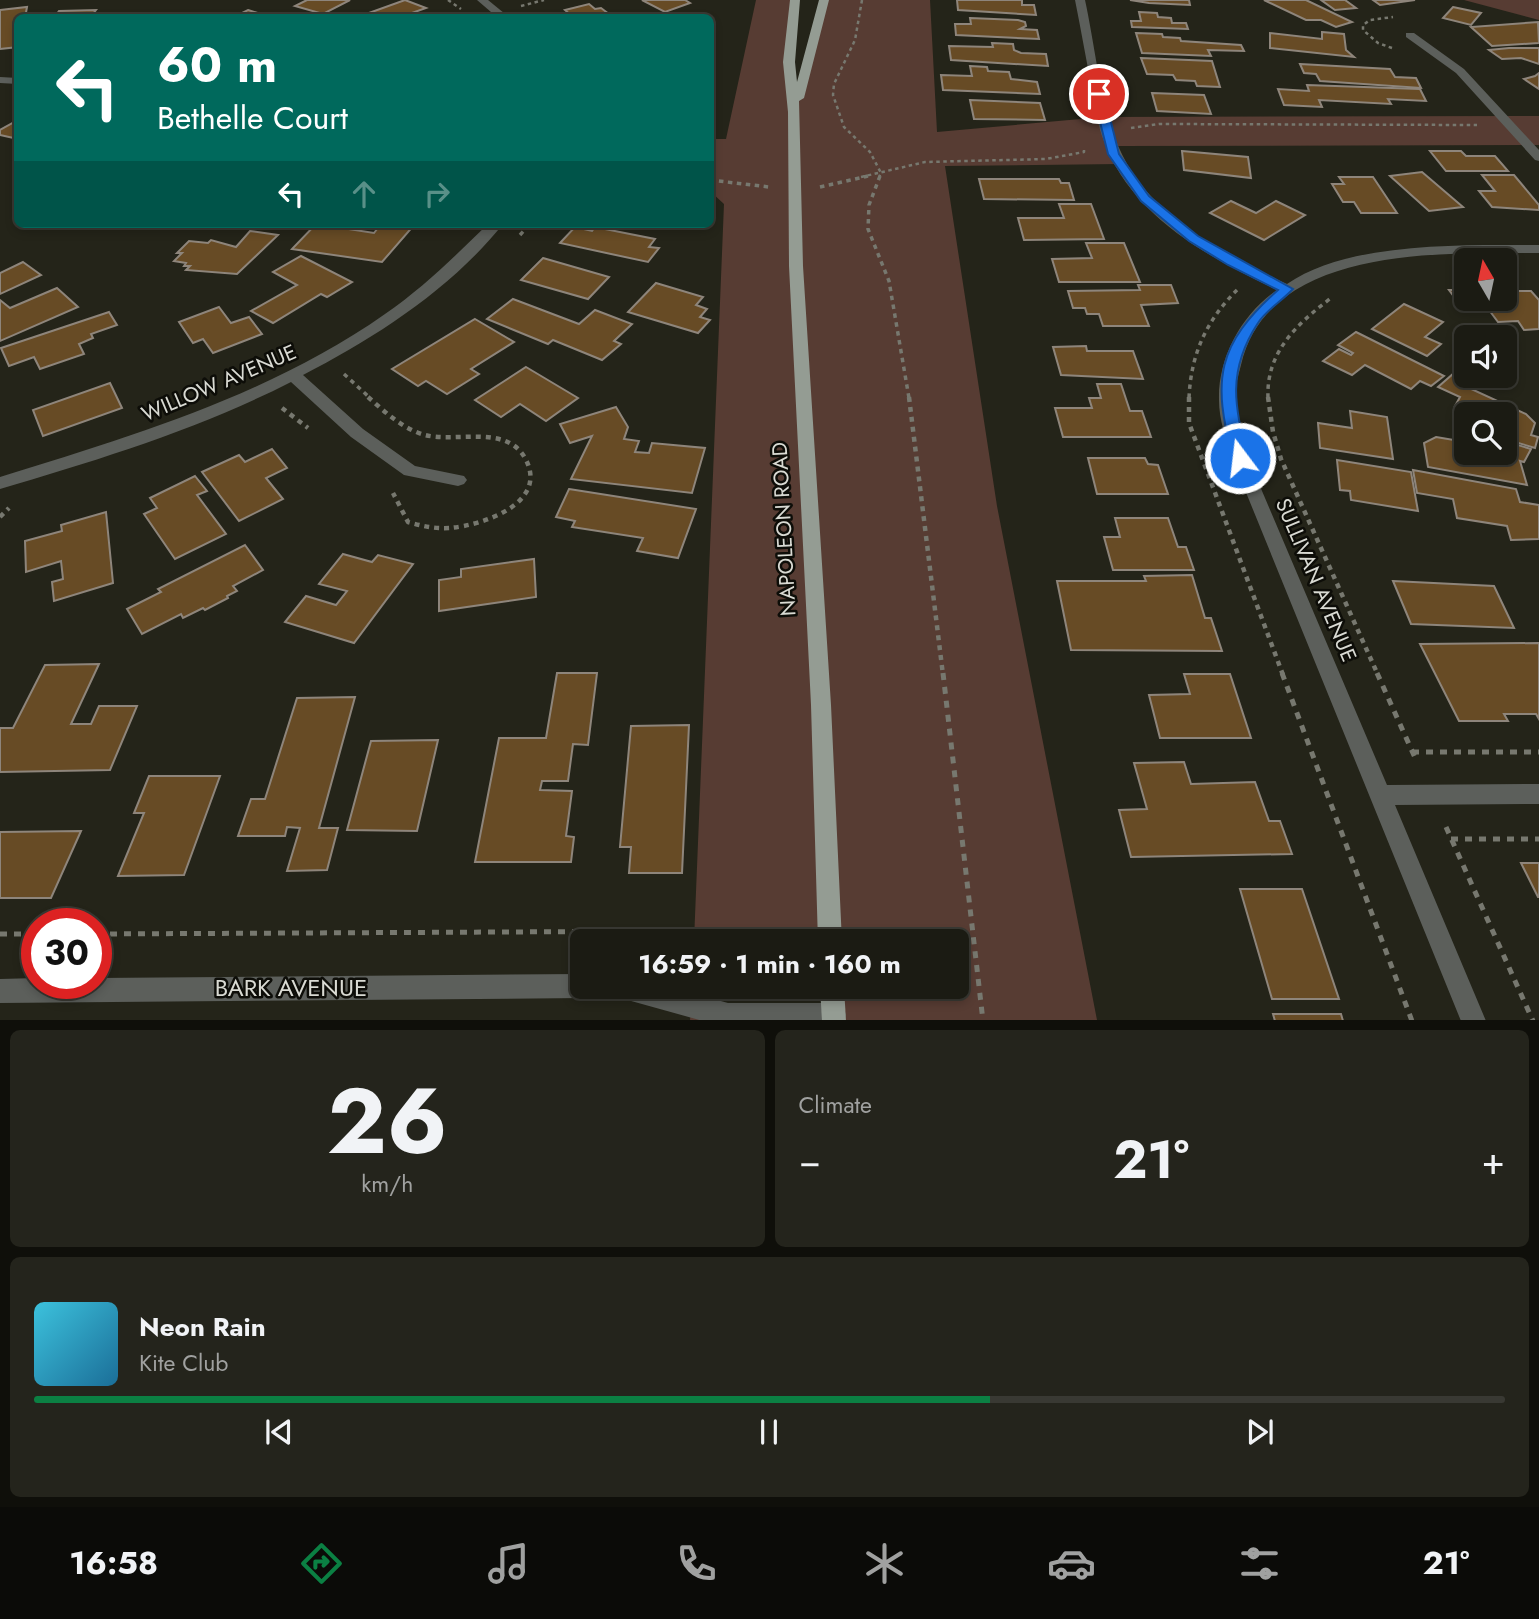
<!DOCTYPE html>
<meta charset="utf-8">
<style>
:root{--surface:#1b1b13;--page:#24241c;--text:#f1f3f6;--muted:#a0a1a0;--line:#393933;--accent:#0b8043}
body{margin:0;font-family:Jost,sans-serif;background:var(--page);color:var(--text);height:100vh;display:flex;flex-direction:column;font-size:26px;white-space:nowrap}
*{box-sizing:border-box;margin:0}
p{font-size:23px;color:var(--muted)}
.icon{flex:none;width:38px;height:38px;fill:none;stroke:currentColor;stroke-width:2;stroke-linecap:round;stroke-linejoin:round}
.map{position:relative;height:1020px;overflow:hidden}
.details{display:flex;flex-direction:column;gap:10px;padding:10px;background:#0f0f0a;flex:1}
.details>*{flex:none}
.top-card{position:absolute;left:14px;top:14px;width:700px;height:214px;border-radius:10px;box-shadow:0 4px 10px #0003,0 0 0 2px var(--line);background:#00695c;color:#fff;overflow:hidden}
.needle{width:46px;rotate:351deg}
.controls{position:absolute;left:1454px;top:248px;display:grid;gap:14px}
.controls a{display:grid;place-items:center;width:63px;height:63px;border-radius:10px;background:var(--surface);box-shadow:0 4px 10px #0003,0 0 0 2px var(--line);font-size:35px}
.speed{position:absolute;left:21px;top:908px;display:flex;gap:14px;font-size:35px;font-weight:700;text-align:center}
.speed>*{display:grid;place-content:center;width:91px;height:91px;border-radius:50%;background:var(--surface);box-shadow:0 4px 10px #0003,0 0 0 2px var(--line);line-height:1}
.speed .limit{border:10px solid #d22;background:#fff;color:#111}
.pin{position:absolute;display:grid;place-items:center;width:60px;height:60px;color:#fff;margin:-30px;border:4px solid #fff;border-radius:50%;box-shadow:0 2px 7px #0007}
.me{position:absolute;width:77px;margin:-38px;rotate:345deg;stroke-linejoin:round;filter:drop-shadow(0 0 5px #0008)}
.turn{display:flex;align-items:center;gap:24px;height:147px;padding:0 28px;font-size:32px}
.turn .icon{width:91px;height:91px;stroke-width:2.5}
.turn b{display:block;font-size:49px;line-height:60px}
.lanes{display:flex;align-items:center;height:66px;padding:0 28px;background:#0003;justify-content:center;gap:35px;direction:ltr}
.lanes .off{opacity:.35}
.big{font-size:52px;font-weight:700;line-height:1.1}
.details .tile{flex:1;display:flex;flex-direction:column;justify-content:center;gap:10px;min-width:0;padding:0 24px;border-radius:10px;background:var(--page)}
.details .dial{align-items:center;gap:0}
.dial b{font-size:91px;line-height:1}
.song{display:flex;align-items:center;gap:21px}
.cover{width:84px;height:84px;border-radius:10px;background:linear-gradient(135deg,hsl(190 70% 55%),hsl(200 70% 35%))}
.played{height:7px;border-radius:4px;background:linear-gradient(90deg,var(--accent) 65%,var(--line) 65%)}
.keys{display:flex;justify-content:space-around;direction:ltr}
.heat{display:flex;justify-content:space-between;align-items:center;font-size:38px;direction:ltr}
.details .tiles{flex:1;display:grid;gap:10px;grid-template-columns:1fr 1fr}
.tile:last-child{grid-column:span 2}
.trip{position:absolute;left:570px;top:929px;width:399px;height:70px;border-radius:10px;background:var(--surface);box-shadow:0 4px 10px #0003,0 0 0 2px var(--line);font-weight:700;line-height:70px;text-align:center}
.tab-bar{display:flex;height:112px;justify-content:space-around;align-items:center;background:#0b0b08;color:var(--muted)}
.tab-bar .icon{width:49px;height:49px}
.tab-bar .on{color:var(--accent)}
.tab-bar b{font-size:32px;color:var(--text)}
.map>svg:first-child{display:block}
.green{fill:#573c33}
.building{fill:#674b25;stroke:#8e857b;stroke-width:2}
.lines{fill:none;stroke-linecap:round;stroke-linejoin:round}
.path-far3{stroke:#77786f;stroke-width:2.5;stroke-dasharray:3.5 3.5;stroke-linecap:butt}
.path-far2{stroke:#77786f;stroke-width:3.5;stroke-dasharray:4.5 4.5;stroke-linecap:butt}
.path-far1{stroke:#77786f;stroke-width:4.5;stroke-dasharray:5 5;stroke-linecap:butt}
.path{stroke:#77786f;stroke-width:5;stroke-dasharray:7 7;stroke-linecap:butt}
.minor{fill:#5c5f5b;fill-rule:evenodd}
.major{fill:#949c93;fill-rule:evenodd}
.route{fill:#1a73e8;stroke:#114b97;stroke-width:2}
.labels{text-anchor:middle;stroke-width:5;stroke-linejoin:round;paint-order:stroke}
.street-label{font-size:21px;fill:#d9dad3;stroke:#0d0d08}
.near-street-label{font-size:24px;fill:#d9dad3;stroke:#0d0d08}
</style>
<div class="map">
<svg width="1539" height="1021" viewBox="0 0 1539 1021">
<rect width="100%" height="100%" fill="#242419"/>
<g class="green">
<polygon points="756,0 795,0 794,109 824,0 930,0 937,132 1103,117 1539,116 1539,145 1112,146 1119,164 945,166 997,506 1097,1020 690,1021 691,1003 833,1015 832,987 957,987 957,942 694,941 724,204 711,192 711,139 726,139"/>
<polygon points="1464,0 1539,0 1539,20"/>
</g>
<g class="building">
<polygon points="307,0 350,0 323,14 295,6"/>
<polygon points="405,0 426,8 398,18 355,18"/>
<polygon points="642,0 685,0 690,3 665,12"/>
<polygon points="957,0 1022,0 1022,5 1034,5 1036,15 958,10"/>
<polygon points="1130,0 1189,0 1190,5 1149,3"/>
<polygon points="1264,0 1306,0 1352,22 1336,27 1321,20 1306,20"/>
<polygon points="1321,0 1345,0 1356,8 1335,10"/>
<polygon points="1373,0 1415,0 1380,5"/>
<polygon points="589,4 595,9 601,8 613,17 566,18 572,16 565,10"/>
<polygon points="27,7 25,18 18,18 18,47 0,49 0,10"/>
<polygon points="1453,7 1481,13 1471,25 1443,18"/>
<polygon points="96,10 90,18 54,18 59,11"/>
<polygon points="248,10 273,18 232,18"/>
<polygon points="1139,12 1157,13 1158,17 1171,18 1172,23 1186,23 1188,29 1132,27 1131,21 1141,21"/>
<polygon points="970,18 1018,20 1025,22 1026,26 1020,29 1037,30 1039,39 956,35 955,24 971,24"/>
<polygon points="1538,22 1539,43 1492,46 1471,27"/>
<polygon points="1322,32 1344,34 1346,50 1354,57 1270,48 1270,33 1322,39"/>
<polygon points="1136,33 1162,34 1163,37 1180,38 1181,41 1241,45 1244,51 1208,50 1211,56 1142,53"/>
<polygon points="992,43 1013,44 1014,50 1021,53 1046,54 1048,66 951,60 949,46 993,47"/>
<polygon points="1509,48 1539,48 1539,64 1521,58 1502,59 1489,50"/>
<polygon points="1141,58 1212,61 1220,87 1197,86 1195,81 1176,80 1173,75 1147,74"/>
<polygon points="1300,64 1390,69 1395,77 1416,78 1421,88 1320,81 1316,74 1304,73"/>
<polygon points="970,66 987,67 988,71 1009,72 1011,79 1037,82 1040,94 943,90 941,75 972,76"/>
<polygon points="1539,73 1539,89 1524,79 1535,76"/>
<polygon points="1307,85 1420,89 1426,101 1388,99 1391,104 1319,100 1322,107 1284,105 1278,89 1309,91"/>
<polygon points="1152,93 1204,95 1211,114 1157,111"/>
<polygon points="970,100 1040,103 1045,120 974,119"/>
<polygon points="18,120 18,139 0,135 0,130"/>
<polygon points="1182,151 1248,157 1251,178 1184,170"/>
<polygon points="1430,151 1461,151 1466,156 1495,156 1508,171 1446,171"/>
<polygon points="1422,172 1463,207 1429,211 1390,176"/>
<polygon points="1482,175 1514,175 1539,205 1539,210 1492,207 1479,191 1495,191"/>
<polygon points="1339,177 1373,177 1397,213 1361,213 1354,202 1343,202 1332,184 1344,184"/>
<polygon points="979,179 1059,179 1061,183 1069,183 1074,200 984,199"/>
<polygon points="1231,201 1256,213 1276,201 1305,215 1264,240 1210,213"/>
<polygon points="1059,204 1091,204 1104,239 1024,240 1018,218 1064,218"/>
<polygon points="316,224 374,233 381,224 415,224 382,262 292,249"/>
<polygon points="575,227 592,231 595,227 655,239 649,247 659,248 648,262 560,243"/>
<polygon points="250,231 278,235 237,274 186,270 190,266 184,266 186,263 174,261 182,253 177,253 189,241 208,243 211,240 236,247"/>
<polygon points="1086,243 1124,243 1140,282 1059,282 1052,259 1092,258"/>
<polygon points="301,256 352,282 327,297 321,294 273,323 251,311 297,285 273,272"/>
<polygon points="543,258 609,277 588,299 521,280"/>
<polygon points="23,262 41,275 0,294 0,273"/>
<polygon points="656,283 703,297 696,305 707,309 700,317 710,320 698,333 628,312"/>
<polygon points="1138,285 1171,285 1178,303 1141,305 1149,326 1103,326 1099,314 1087,314 1085,308 1073,308 1068,291 1140,290"/>
<polygon points="57,288 78,307 0,341 0,300 10,308"/>
<polygon points="1449,290 1466,290 1466,299 1505,299 1505,291 1531,291 1539,300 1539,329 1524,330 1518,321 1498,322 1486,306 1461,306"/>
<polygon points="513,299 579,324 595,310 632,324 614,341 621,344 602,360 553,340 548,344 487,319"/>
<polygon points="1404,304 1443,322 1425,337 1441,344 1427,356 1372,329"/>
<polygon points="219,307 231,323 249,317 262,334 213,353 203,339 193,343 179,322"/>
<polygon points="109,312 117,325 91,334 93,338 79,344 84,354 40,369 34,357 9,366 1,348"/>
<polygon points="475,319 514,342 471,369 479,374 447,394 426,381 418,386 392,369"/>
<polygon points="1356,332 1444,376 1431,386 1420,381 1411,389 1365,365 1352,375 1323,361 1339,349 1351,355 1353,353 1338,345"/>
<polygon points="1086,346 1087,351 1133,351 1143,379 1061,375 1053,347"/>
<polygon points="526,367 578,398 546,421 520,404 501,417 475,400"/>
<polygon points="1454,373 1475,383 1469,388 1526,414 1535,423 1531,435 1538,437 1535,448 1505,439 1505,415 1466,415 1458,411 1461,407 1455,406 1460,397 1438,387"/>
<polygon points="110,383 122,408 43,436 33,410"/>
<polygon points="1097,384 1121,384 1130,411 1142,411 1151,437 1063,437 1055,408 1092,408 1089,398 1101,398"/>
<polygon points="616,407 628,427 624,439 639,441 635,452 649,453 652,443 705,448 692,493 571,479 592,436 570,443 560,424"/>
<polygon points="1350,411 1387,417 1393,459 1320,448 1318,423 1352,428"/>
<polygon points="1436,437 1466,442 1466,453 1505,453 1505,441 1531,449 1524,462 1520,461 1527,485 1428,467 1424,443"/>
<polygon points="272,449 287,468 266,478 283,499 239,521 202,472 239,455 245,462"/>
<polygon points="1088,458 1145,458 1148,464 1158,465 1168,494 1097,494"/>
<polygon points="1337,460 1411,472 1418,511 1351,500 1350,491 1340,490"/>
<polygon points="1413,470 1516,489 1520,502 1539,505 1539,539 1511,540 1507,526 1457,518 1453,499 1417,493"/>
<polygon points="195,476 207,491 197,495 226,534 175,559 144,514 157,508 150,498"/>
<polygon points="569,489 696,509 678,558 637,551 643,538 572,527 575,521 556,517"/>
<polygon points="106,512 113,583 54,601 52,582 63,579 61,561 26,572 25,541 62,531 61,525"/>
<polygon points="1115,518 1168,518 1178,547 1186,547 1194,570 1113,570 1104,537 1120,537"/>
<polygon points="245,545 263,570 233,586 237,591 227,596 228,598 205,610 203,608 183,618 181,614 142,634 127,609 161,592 158,589"/>
<polygon points="343,554 372,562 378,555 413,564 354,643 285,622 306,596 336,605 347,591 319,584"/>
<polygon points="534,559 536,597 439,611 439,580 461,577 461,569"/>
<polygon points="1192,575 1205,618 1211,618 1222,651 1071,650 1057,581 1146,581 1144,576"/>
<polygon points="1393,581 1494,586 1514,628 1411,624"/>
<polygon points="1539,643 1539,719 1536,714 1504,714 1508,721 1459,721 1420,644"/>
<polygon points="99,664 71,724 91,724 99,706 137,706 110,770 0,772 0,728 13,728 45,665"/>
<polygon points="557,673 597,673 588,745 573,744 568,781 542,781 540,790 572,791 566,836 574,837 571,862 475,862 499,738 546,738"/>
<polygon points="1184,674 1230,674 1251,738 1160,738 1149,695 1190,694"/>
<polygon points="355,697 319,828 338,828 327,870 287,871 300,828 287,827 285,836 238,836 251,799 265,799 297,698"/>
<polygon points="689,725 682,873 629,873 631,847 620,847 631,726"/>
<polygon points="438,740 417,831 347,830 371,741"/>
<polygon points="1184,762 1191,784 1255,782 1269,821 1280,821 1292,854 1131,857 1119,810 1147,809 1134,763"/>
<polygon points="149,776 220,776 184,875 118,876 144,813 134,813"/>
<polygon points="81,831 51,898 0,898 0,832"/>
<polygon points="1521,863 1539,863 1539,897 1538,897"/>
<polygon points="1240,889 1302,889 1339,999 1272,999"/>
<polygon points="1273,1014 1341,1014 1343,1021 1275,1021"/>
</g>
<g class="lines">
<g class="path-far3">
<polyline points="448,0 461,9"/>
<polyline points="862,0 855,40 834,84 833,95 844,127 870,152 881,173 879,177"/>
<polyline points="521,6 544,0"/>
<polyline points="1392,48 1378,43 1363,30 1363,25 1370,20 1393,17"/>
<polyline points="1131,128 1159,124 1477,125"/>
<polyline points="861,177 925,162 1046,159 1084,152 1084,149"/>
</g>
<g class="path-far2">
<polyline points="880,176 869,205 868,229 889,281 909,398"/>
<polyline points="710,180 769,187"/>
<polyline points="820,187 868,176"/>
<polyline points="520,235 530,224"/>
<polyline points="344,374 370,398"/>
<path d="M1189 398C1191 354 1206 321 1237 290"/>
<path d="M1268 398C1266 352 1297 324 1331 298"/>
</g>
<g class="path-far1">
<path d="M368 397C385 412 403 429 425 435 456 443 506 424 525 458 550 503 483 525 450 528 435 529 422 526 408 522L393 493"/>
<polyline points="909,397 943,675"/>
<polyline points="1189,397 1189,423 1283,675"/>
<polyline points="1268,397 1273,432 1281,459 1378,675"/>
<polyline points="282,408 308,428"/>
<polyline points="0,517 9,508"/>
</g>
<g class="path">
<polyline points="943,673 983,1021"/>
<polyline points="1282,673 1412,1021"/>
<polyline points="1377,673 1417,762"/>
<polyline points="1412,752 1539,752"/>
<polyline points="1446,827 1533,1021"/>
<polyline points="1451,839 1539,839"/>
<polyline points="0,934 37,934"/>
<polyline points="96,934 704,931 725,942"/>
</g>
<g class="minor">
<polygon points="477,0 488,0 510,18 498,18"/>
<path d="M1075 0H1085C1094 41 1100 97 1114 135 1140 212 1218 251 1287 284 1349 241 1465 245 1539 245V253C1443 253 1268 245 1241 365 1238 377 1234 389 1235 401 1236 421 1243 439 1248 458L1387 785 1539 784V804L1395 805 1486 1021H1461L1232 458C1226 439 1219 420 1219 400 1218 357 1242 314 1277 290 1206 256 1129 215 1102 136 1097 121 1095 104 1092 89 1086 59 1081 30 1075 0Z"/>
<polygon points="1406,33 1414,33 1464,69 1539,150 1539,161 1535,160 1456,73 1406,37"/>
<polygon points="0,77 18,78 18,84 0,83"/>
<path d="M488 224H503C451 289 375 338 303 375L363 429 415 466 464 476 467 480 464 484 458 486 404 475 351 437 291 382C199 429 98 460 0 489V477C132 436 270 395 385 314 423 288 455 256 488 224Z"/>
<polygon points="583,974 583,987 595,987 592,995 583,998 0,1003 0,979 37,978 37,984 96,984 96,978"/>
<polygon points="612,987 670,987 728,1003 834,1003 843,1006 846,1015 844,1021 703,1021 624,999 615,996"/>
</g>
<g class="major">
<polygon points="790,0 800,0 795,62 797,82 819,0 829,0 804,98 799,101 803,266 831,705 842,942 818,942 811,705 789,266 788,112 783,62"/>
<polygon points="820,987 844,987 846,1021 822,1021"/>
</g>
</g>
<path class="route" d="M1099 91 1104 94 1119 154 1149 196 1198 236 1293 289C1282 301 1266 310 1258 323 1227 370 1234 408 1248 458L1246 462 1240 463 1233 458C1212 380 1216 345 1278 290L1228 265 1189 241 1141 201 1108 154 1093 94Z"/>
<g class="labels">
<g class="street-label">
<text transform="translate(219 383) rotate(-23)" y="7">WILLOW AVENUE</text>
<text transform="translate(784 529) rotate(-93)" y="7">NAPOLEON ROAD</text>
<text transform="translate(1316 580) rotate(67)" y="7">SULLIVAN AVENUE</text>
</g>
<g class="near-street-label">
<text x="291" y="996">BARK AVENUE</text>
</g>
</g>
</svg>
<div class="controls">
<a><svg class="needle" viewBox="-14 -14 28 28"><path d="M0-13l5 13h-10z" fill="#e53935"/><path d="M0 13l5-13h-10z" fill="#a0a1a0"/></svg></a>
<a><svg class="icon" aria-label="sound" viewBox="0 0 24 24"><path d="M4 9h4l5-4v14l-5-4H4zM17 9q2 3 0 6"/></svg></a>
<a><svg class="icon" aria-label="search" viewBox="0 0 24 24"><circle cx="10" cy="10" r="6"/><path d="M15 15l6 6"/></svg></a>
</div>
<div class="speed"><div class="limit">30</div></div>
<div class="pin" style="left:1099px;top:94px;background:#d93025"><svg class="icon" aria-label="arrive" viewBox="0 0 24 24"><path d="M6 21V4h12l-3 4 3 4H6"/></svg></div>
<svg class="me" style="left:1240px;top:458px" viewBox="-20 -20 40 40"><circle r="17" fill="#1a73e8" stroke="#fff" stroke-width="3"/><path d="M0-11L8 9 0 5-8 9z" fill="#fff"/></svg>
<div class="trip">16:59 · 1 min · 160 m</div>
<div class="top-card">
<div class="turn"><svg class="icon" aria-label="left" viewBox="0 0 24 24"><path d="M17 20v-9H6M10 6l-5 5 5 5"/></svg><div><b>60 m</b>Bethelle Court</div></div>
<div class="lanes"><svg class="icon" aria-label="left" viewBox="0 0 24 24"><path d="M17 20v-9H6M10 6l-5 5 5 5"/></svg><svg class="icon off" aria-label="ahead" viewBox="0 0 24 24"><path d="M12 20V5M6 11l6-6 6 6"/></svg><svg class="icon off" aria-label="right" viewBox="0 0 24 24"><path d="M7 20v-9h11M14 6l5 5-5 5"/></svg></div>
</div>
</div>
<section class="details">
<div class="tiles">
<div class="tile dial"><b>26</b><p>km/h</p></div>
<div class="tile"><p>Climate</p>
<div class="heat"><a>−</a><b class="big">21°</b><a>+</a></div>
</div>
<div class="tile">
<div class="song"><i class="cover"></i><div><b>Neon Rain</b><p>Kite Club</p></div></div>
<div class="played"></div>
<div class="keys"><svg class="icon" aria-label="previous" viewBox="0 0 24 24"><path d="M18 5L8 12l10 7zM5 5v14"/></svg><svg class="icon" aria-label="pause" viewBox="0 0 24 24"><path d="M8 5v14M16 5v14"/></svg><svg class="icon" aria-label="next" viewBox="0 0 24 24"><path d="M6 5l10 7-10 7zM19 5v14"/></svg></div>
</div>
</div>
</section>
<nav class="tab-bar">
<b>16:58</b>
<svg class="icon on" aria-label="directions" viewBox="0 0 24 24"><path d="M12 3l9 9-9 9-9-9zM9 14v-3h6M13 9l2 2-2 2"/></svg>
<svg class="icon" aria-label="music" viewBox="0 0 24 24"><path d="M9 18V5l10-2v13"/><circle cx="6" cy="18" r="3"/><circle cx="16" cy="16" r="3"/></svg>
<svg class="icon" aria-label="phone" viewBox="0 0 24 24"><path d="M5 4h4l2 5-3 2q2 4 5 5l2-3 5 2v4C11 20 4 13 5 4z"/></svg>
<svg class="icon" aria-label="climate" viewBox="0 0 24 24"><path d="M12 3v18M4 7l16 10M4 17L20 7"/></svg>
<svg class="icon" aria-label="car" viewBox="0 0 24 24"><path d="M5 17H2v-5l4-1 3-4h7l3 4 3 1v5h-3M9 17h6M6 11h13"/><circle cx="7" cy="17" r="2"/><circle cx="17" cy="17" r="2"/></svg>
<svg class="icon" aria-label="filters" viewBox="0 0 24 24"><path d="M4 7h16M4 17h16"/><circle cx="9" cy="7" r="2"/><circle cx="15" cy="17" r="2"/></svg>
<b>21°</b>
</nav>
